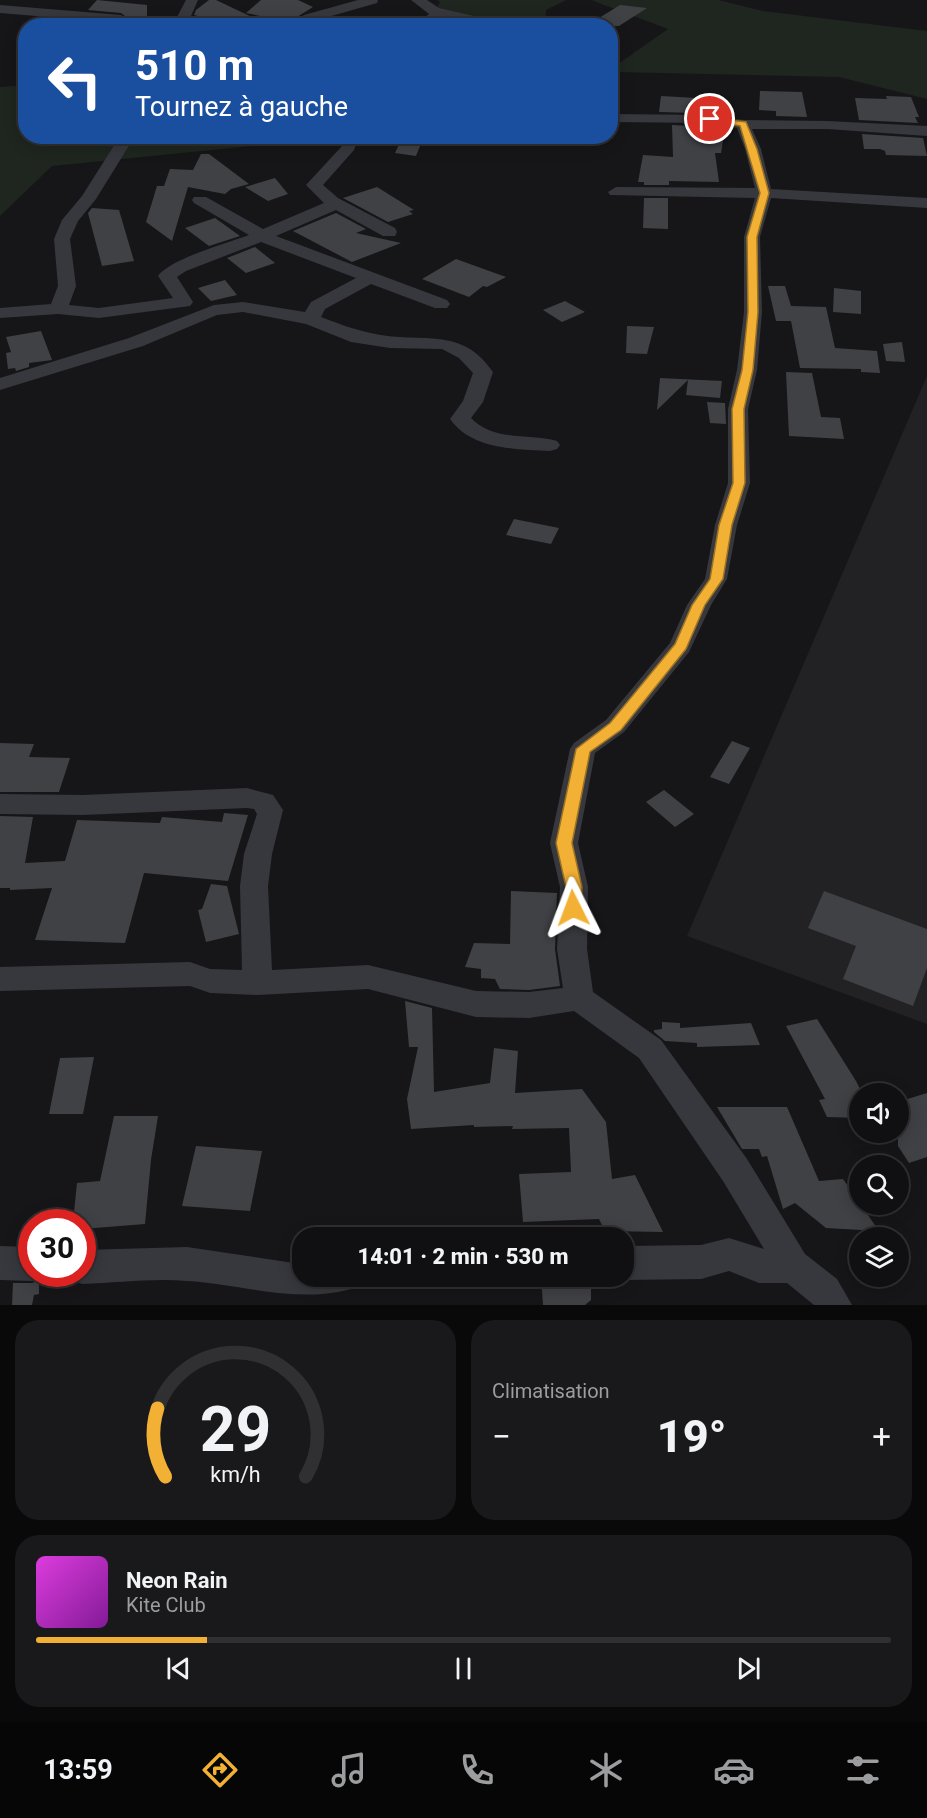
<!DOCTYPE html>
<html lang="fr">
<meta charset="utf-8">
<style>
:root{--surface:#101012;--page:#19191b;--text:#f1f3f6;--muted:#9c9d9f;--line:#303032;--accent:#f2b134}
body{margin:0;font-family:Roboto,sans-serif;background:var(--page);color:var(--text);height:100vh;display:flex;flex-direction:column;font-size:22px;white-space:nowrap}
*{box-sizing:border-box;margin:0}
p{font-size:20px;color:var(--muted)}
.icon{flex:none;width:33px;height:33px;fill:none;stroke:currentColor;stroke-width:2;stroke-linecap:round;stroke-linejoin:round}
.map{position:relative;height:1305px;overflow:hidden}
.sheet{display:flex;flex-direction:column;gap:15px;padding:15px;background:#09090a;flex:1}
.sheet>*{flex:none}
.top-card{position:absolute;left:18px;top:18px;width:600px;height:126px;border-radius:24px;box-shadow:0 3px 15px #0003,0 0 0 2px var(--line);background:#1a4fa0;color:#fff;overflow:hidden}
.fabs{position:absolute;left:849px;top:1083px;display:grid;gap:12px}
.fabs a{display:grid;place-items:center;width:60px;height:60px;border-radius:50%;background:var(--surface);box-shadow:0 3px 15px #0003,0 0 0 2px var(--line);font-size:30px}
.speed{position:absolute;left:18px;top:1209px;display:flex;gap:12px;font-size:30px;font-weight:700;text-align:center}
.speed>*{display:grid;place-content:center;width:78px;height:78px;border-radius:50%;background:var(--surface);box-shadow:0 3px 15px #0003,0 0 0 2px var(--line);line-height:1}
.speed .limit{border:9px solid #d22;background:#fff;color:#111}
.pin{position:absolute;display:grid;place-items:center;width:51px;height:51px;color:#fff;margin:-26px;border:3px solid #fff;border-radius:50%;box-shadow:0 2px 6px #0007}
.me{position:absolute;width:66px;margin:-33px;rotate:357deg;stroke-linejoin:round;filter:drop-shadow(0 0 4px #0008)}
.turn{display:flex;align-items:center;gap:21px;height:126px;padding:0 18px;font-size:27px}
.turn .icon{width:78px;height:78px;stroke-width:2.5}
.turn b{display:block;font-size:42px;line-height:51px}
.big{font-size:45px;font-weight:800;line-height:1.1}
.sheet .card{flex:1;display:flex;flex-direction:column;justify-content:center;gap:9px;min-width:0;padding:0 21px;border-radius:24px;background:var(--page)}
.sheet .dial{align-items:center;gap:0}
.dial svg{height:156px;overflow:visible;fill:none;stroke:var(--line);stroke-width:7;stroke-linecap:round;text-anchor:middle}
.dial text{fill:var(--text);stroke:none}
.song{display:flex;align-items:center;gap:18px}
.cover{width:72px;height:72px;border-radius:9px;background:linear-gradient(135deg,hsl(300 70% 55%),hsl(290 70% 35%))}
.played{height:6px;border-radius:3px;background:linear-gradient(90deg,var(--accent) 20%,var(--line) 20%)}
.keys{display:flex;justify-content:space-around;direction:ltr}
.heat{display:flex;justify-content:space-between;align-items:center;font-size:33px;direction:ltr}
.sheet .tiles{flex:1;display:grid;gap:15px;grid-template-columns:1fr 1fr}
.card:last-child{grid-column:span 2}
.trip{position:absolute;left:292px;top:1227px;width:342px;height:60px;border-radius:24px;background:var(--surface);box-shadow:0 3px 15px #0003,0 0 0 2px var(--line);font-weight:800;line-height:60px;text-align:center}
.tabs{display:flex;height:96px;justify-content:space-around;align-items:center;background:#060607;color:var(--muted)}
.tabs .icon{width:42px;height:42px}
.tabs .active{color:var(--accent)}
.tabs b{font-size:27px;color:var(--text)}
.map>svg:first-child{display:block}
.built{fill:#222225}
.green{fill:#1e261f}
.building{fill:#404145}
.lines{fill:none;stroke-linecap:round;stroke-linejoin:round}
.minor{fill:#37383d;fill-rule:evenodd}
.route{fill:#f2b134;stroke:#9d7322;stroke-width:1.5}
</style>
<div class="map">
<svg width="927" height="1305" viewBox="0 0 927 1305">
<rect width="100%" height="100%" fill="#161618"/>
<polygon class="built" points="927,376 927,1024 687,936"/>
<g class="green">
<polygon points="437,0 566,0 546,10 545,25 428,26 440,2"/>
<polygon points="591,0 718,0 763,11 927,31 927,99 839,77 611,72 611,69 668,29"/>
<polygon points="25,85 26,136 294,137 291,142 52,166 0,216 0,87"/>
</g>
<g class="building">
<polygon points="97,0 147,5 147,26 75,26 78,22 121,25 130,20 121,13 88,10"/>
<polygon points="209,0 216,0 256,19 209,19 194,15 196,10"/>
<polygon points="261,0 298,0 313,7 289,22 246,13"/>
<polygon points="620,5 647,8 619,26 586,26"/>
<polygon points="760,91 802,92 807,117 776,116 776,111 759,110"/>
<polygon points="661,96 696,98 695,113 659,112"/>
<polygon points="886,96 911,97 919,117 915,117 918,123 859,120 855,98 887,99"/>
<polygon points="672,125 725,128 721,153 715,153 719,182 669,181 669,185 644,185 644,182 638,182 643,155 673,157"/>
<polygon points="862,134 923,138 927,156 886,155 885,151 880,149 864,149"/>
<polygon points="403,136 424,136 416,156 395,153"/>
<polygon points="201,154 209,154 249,184 231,189 225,194 188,187 172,241 146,222 157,186 164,186 170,169 193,170"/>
<polygon points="275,178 288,194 268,201 245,187"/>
<polygon points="377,187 414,210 409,211 413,214 388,222 343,198"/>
<polygon points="644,198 668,198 668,229 643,228"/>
<polygon points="92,208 119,210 134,261 102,266 88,213"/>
<polygon points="336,213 366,229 356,233 401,243 352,262 293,231"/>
<polygon points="215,218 240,236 209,246 185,228"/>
<polygon points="255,247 275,263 246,273 227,258"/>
<polygon points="456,259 506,277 487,287 483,286 469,297 422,279"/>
<polygon points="225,280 237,295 211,301 198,288"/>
<polygon points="768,286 785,286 791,306 826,307 835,348 877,351 880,373 861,372 861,369 800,368 791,321 776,321"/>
<polygon points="834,288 861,291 861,314 833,312"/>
<polygon points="565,301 585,312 562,322 543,310"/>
<polygon points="627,326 654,327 647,354 626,353"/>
<polygon points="41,331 52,360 29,363 29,367 16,371 15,368 8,369 6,353 11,352 6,337"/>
<polygon points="902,342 905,362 886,361 883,344"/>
<polygon points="786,372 812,373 821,417 840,418 844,439 789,436"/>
<polygon points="660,378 722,381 720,398 686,395 688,380 657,410"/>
<polygon points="707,402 725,403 726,424 710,423"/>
<polygon points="514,519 559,528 551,544 506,535"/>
<polygon points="732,741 750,748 729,784 710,777"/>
<polygon points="0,743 34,744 29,757 70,758 59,792 0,792"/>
<polygon points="664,790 694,814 675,827 646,802"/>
<polygon points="224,813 248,815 228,881 144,873 125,943 35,940 52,888 10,890 10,888 0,888 0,816 33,817 25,863 65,861 77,820 160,823 162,817 222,822"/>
<polygon points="211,884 227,886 239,934 206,942 198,910 202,909"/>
<polygon points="511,891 557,893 555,949 560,986 529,990 500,989 495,979 481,978 481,969 465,967 474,943 510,944"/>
<polygon points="824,891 927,929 927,968 913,1006 843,979 856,946 808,928"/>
<polygon points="405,1001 432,1008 434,1092 490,1083 494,1048 518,1051 515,1093 582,1089 606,1122 612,1179 635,1175 663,1232 605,1231 599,1219 523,1222 519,1174 571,1172 569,1128 512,1129 513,1126 474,1127 474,1125 411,1129 407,1099 418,1047 409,1047"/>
<polygon points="817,1019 856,1081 860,1089 860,1118 827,1117 819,1100 825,1099 786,1026"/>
<polygon points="662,1022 680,1023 680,1028 751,1023 760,1045 697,1047 697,1043 665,1041 654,1032 654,1030 662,1029"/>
<polygon points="94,1057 83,1114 49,1114 60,1058"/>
<polygon points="927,1093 927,1157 909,1163 898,1146 898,1102"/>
<polygon points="717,1107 787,1107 819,1181 843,1179 879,1231 826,1228 795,1203 783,1209 767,1156 762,1157 759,1149 742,1149"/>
<polygon points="114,1116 158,1116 151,1160 145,1224 82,1229 82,1222 73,1222 77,1183 100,1181"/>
<polygon points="196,1146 262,1151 250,1211 182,1206"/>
<polygon points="541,1276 591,1276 591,1300 585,1305 543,1305"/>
<polygon points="39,1280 39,1294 34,1295 32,1305 12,1305 13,1283 32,1283"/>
</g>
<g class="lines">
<g class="minor">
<path d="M186 0H198L191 16C212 31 246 10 266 26L186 24 177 17Z"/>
<polygon points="358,0 378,0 377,3 314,21 305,26 288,26 304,15"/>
<polygon points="411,0 427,0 439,8 504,23 505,26 480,26 442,17 430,26 415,26 429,14"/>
<polygon points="0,5 121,15 128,19 121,23 0,13"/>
<polygon points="610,114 710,115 743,120 827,121 927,126 927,136 827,129 752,129 761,149 771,189 927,198 927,208 771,198 760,237 762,312 757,370 748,409 750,483 737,525 727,579 711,605 689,652 624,732 595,753 578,843 588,887 587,949 593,992 661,1040 747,1159 805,1254 837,1279 852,1305 814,1305 787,1283 759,1283 729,1271 701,1279 624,1280 616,1276 624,1276 624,1246 701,1245 729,1238 764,1249 723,1181 639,1058 574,1011 529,1018 476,1017 368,989 258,995 210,993 190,986 0,991 0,967 190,962 210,969 242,970 240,886 244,854 257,814 254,809 247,808 83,815 0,814 0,794 83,795 247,788 273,795 283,810 272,854 268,886 272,970 368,965 476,991 529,992 563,988 557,949 560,887 550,843 570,749 574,743 606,720 670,643 687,605 705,579 715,525 728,483 728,409 737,370 744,312 744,237 755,198 610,195 608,192 616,187 755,188 745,149 737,128 710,123 610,122"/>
<path d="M120 136H135L96 199 78 221 70 239 76 286 69 305 99 308 173 298 158 276C170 259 227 243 249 235L194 203 192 200 194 197H206L263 229 324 203 306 185 342 146 344 136H359L354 150 323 185 338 198 395 228 397 232 395 236H383L336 210 276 236 447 300 450 304 447 308H435L371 284 325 309 321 317C344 326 364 333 388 336 431 341 464 330 493 372L483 402 471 418C494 442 528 433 557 441L560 445 557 449 550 451C516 449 472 450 450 419L463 401 473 373 459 358 442 349 390 348 351 342 306 324 243 312 217 315 143 346 0 390V378L129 338 214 305 243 302 305 312 311 302 356 278 261 242 186 271 177 277 193 302 190 306 99 318 58 314 0 318V308L51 304 58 286 54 239 62 220 82 196Z"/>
<polygon points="0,1246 32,1247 32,1274 45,1274 44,1276 32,1281 0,1280"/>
<path d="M187 1247 294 1263 303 1262V1276H359L354 1288C300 1305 242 1284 187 1281 153 1278 117 1283 82 1284L70 1279 67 1274H82V1250Z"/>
</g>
</g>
<polygon class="route" points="707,117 746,122 757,149 769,193 757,237 758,312 753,370 744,409 745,483 732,525 723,579 705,605 686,649 621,730 590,752 572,843 582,887 581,908 579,912 573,914 568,912 565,908 566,887 556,843 576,749 610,723 675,644 692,605 710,579 719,525 733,483 732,409 742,370 748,312 747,237 760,193 740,126 707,121"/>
</svg>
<div class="fabs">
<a><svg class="icon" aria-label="sound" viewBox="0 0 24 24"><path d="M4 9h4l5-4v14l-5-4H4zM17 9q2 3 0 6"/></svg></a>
<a><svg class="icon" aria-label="search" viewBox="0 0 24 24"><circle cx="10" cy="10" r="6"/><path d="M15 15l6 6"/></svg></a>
<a><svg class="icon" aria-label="layers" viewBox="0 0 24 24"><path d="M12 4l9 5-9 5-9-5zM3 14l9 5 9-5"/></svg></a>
</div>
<div class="speed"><div class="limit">30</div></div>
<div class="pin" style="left:710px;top:119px;background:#d93025"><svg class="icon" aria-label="arrive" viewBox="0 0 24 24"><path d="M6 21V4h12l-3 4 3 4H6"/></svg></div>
<svg class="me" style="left:573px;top:908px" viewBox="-20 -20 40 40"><path d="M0-17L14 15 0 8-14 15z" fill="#f2b134" stroke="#fff" stroke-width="4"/></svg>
<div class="trip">14:01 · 2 min · 530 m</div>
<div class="top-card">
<div class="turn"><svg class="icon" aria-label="left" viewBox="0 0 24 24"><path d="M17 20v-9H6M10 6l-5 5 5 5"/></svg><div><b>510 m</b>Tournez à gauche</div></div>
</div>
</div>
<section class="sheet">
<div class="tiles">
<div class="card dial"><svg viewBox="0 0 100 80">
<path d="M14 69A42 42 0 1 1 86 69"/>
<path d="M14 69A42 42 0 0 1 10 34" stroke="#f2b134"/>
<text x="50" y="56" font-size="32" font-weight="700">29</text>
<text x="50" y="72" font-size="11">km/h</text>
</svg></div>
<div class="card"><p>Climatisation</p>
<div class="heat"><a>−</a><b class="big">19°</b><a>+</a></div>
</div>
<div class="card">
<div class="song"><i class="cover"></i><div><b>Neon Rain</b><p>Kite Club</p></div></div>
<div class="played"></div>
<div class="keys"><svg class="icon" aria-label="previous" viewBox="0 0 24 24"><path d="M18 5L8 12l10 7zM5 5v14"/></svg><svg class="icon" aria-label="pause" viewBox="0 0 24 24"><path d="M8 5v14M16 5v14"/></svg><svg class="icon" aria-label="next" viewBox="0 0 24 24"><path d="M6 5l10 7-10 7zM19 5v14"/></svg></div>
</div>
</div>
</section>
<nav class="tabs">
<b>13:59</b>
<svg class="icon active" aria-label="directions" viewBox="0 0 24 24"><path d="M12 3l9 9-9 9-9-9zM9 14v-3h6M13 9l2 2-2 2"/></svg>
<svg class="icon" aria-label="music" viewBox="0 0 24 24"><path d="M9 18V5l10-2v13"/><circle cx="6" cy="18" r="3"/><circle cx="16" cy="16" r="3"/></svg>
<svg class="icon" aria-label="phone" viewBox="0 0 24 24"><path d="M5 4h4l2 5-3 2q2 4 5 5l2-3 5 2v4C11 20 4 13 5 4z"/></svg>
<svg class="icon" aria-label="climate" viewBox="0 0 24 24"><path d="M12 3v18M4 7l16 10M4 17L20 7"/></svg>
<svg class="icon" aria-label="car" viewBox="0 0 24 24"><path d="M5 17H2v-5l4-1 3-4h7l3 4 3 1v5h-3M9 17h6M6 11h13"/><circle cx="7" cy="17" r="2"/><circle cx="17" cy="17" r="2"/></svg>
<svg class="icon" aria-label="filters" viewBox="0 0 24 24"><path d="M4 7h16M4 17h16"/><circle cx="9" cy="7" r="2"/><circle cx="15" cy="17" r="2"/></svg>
</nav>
